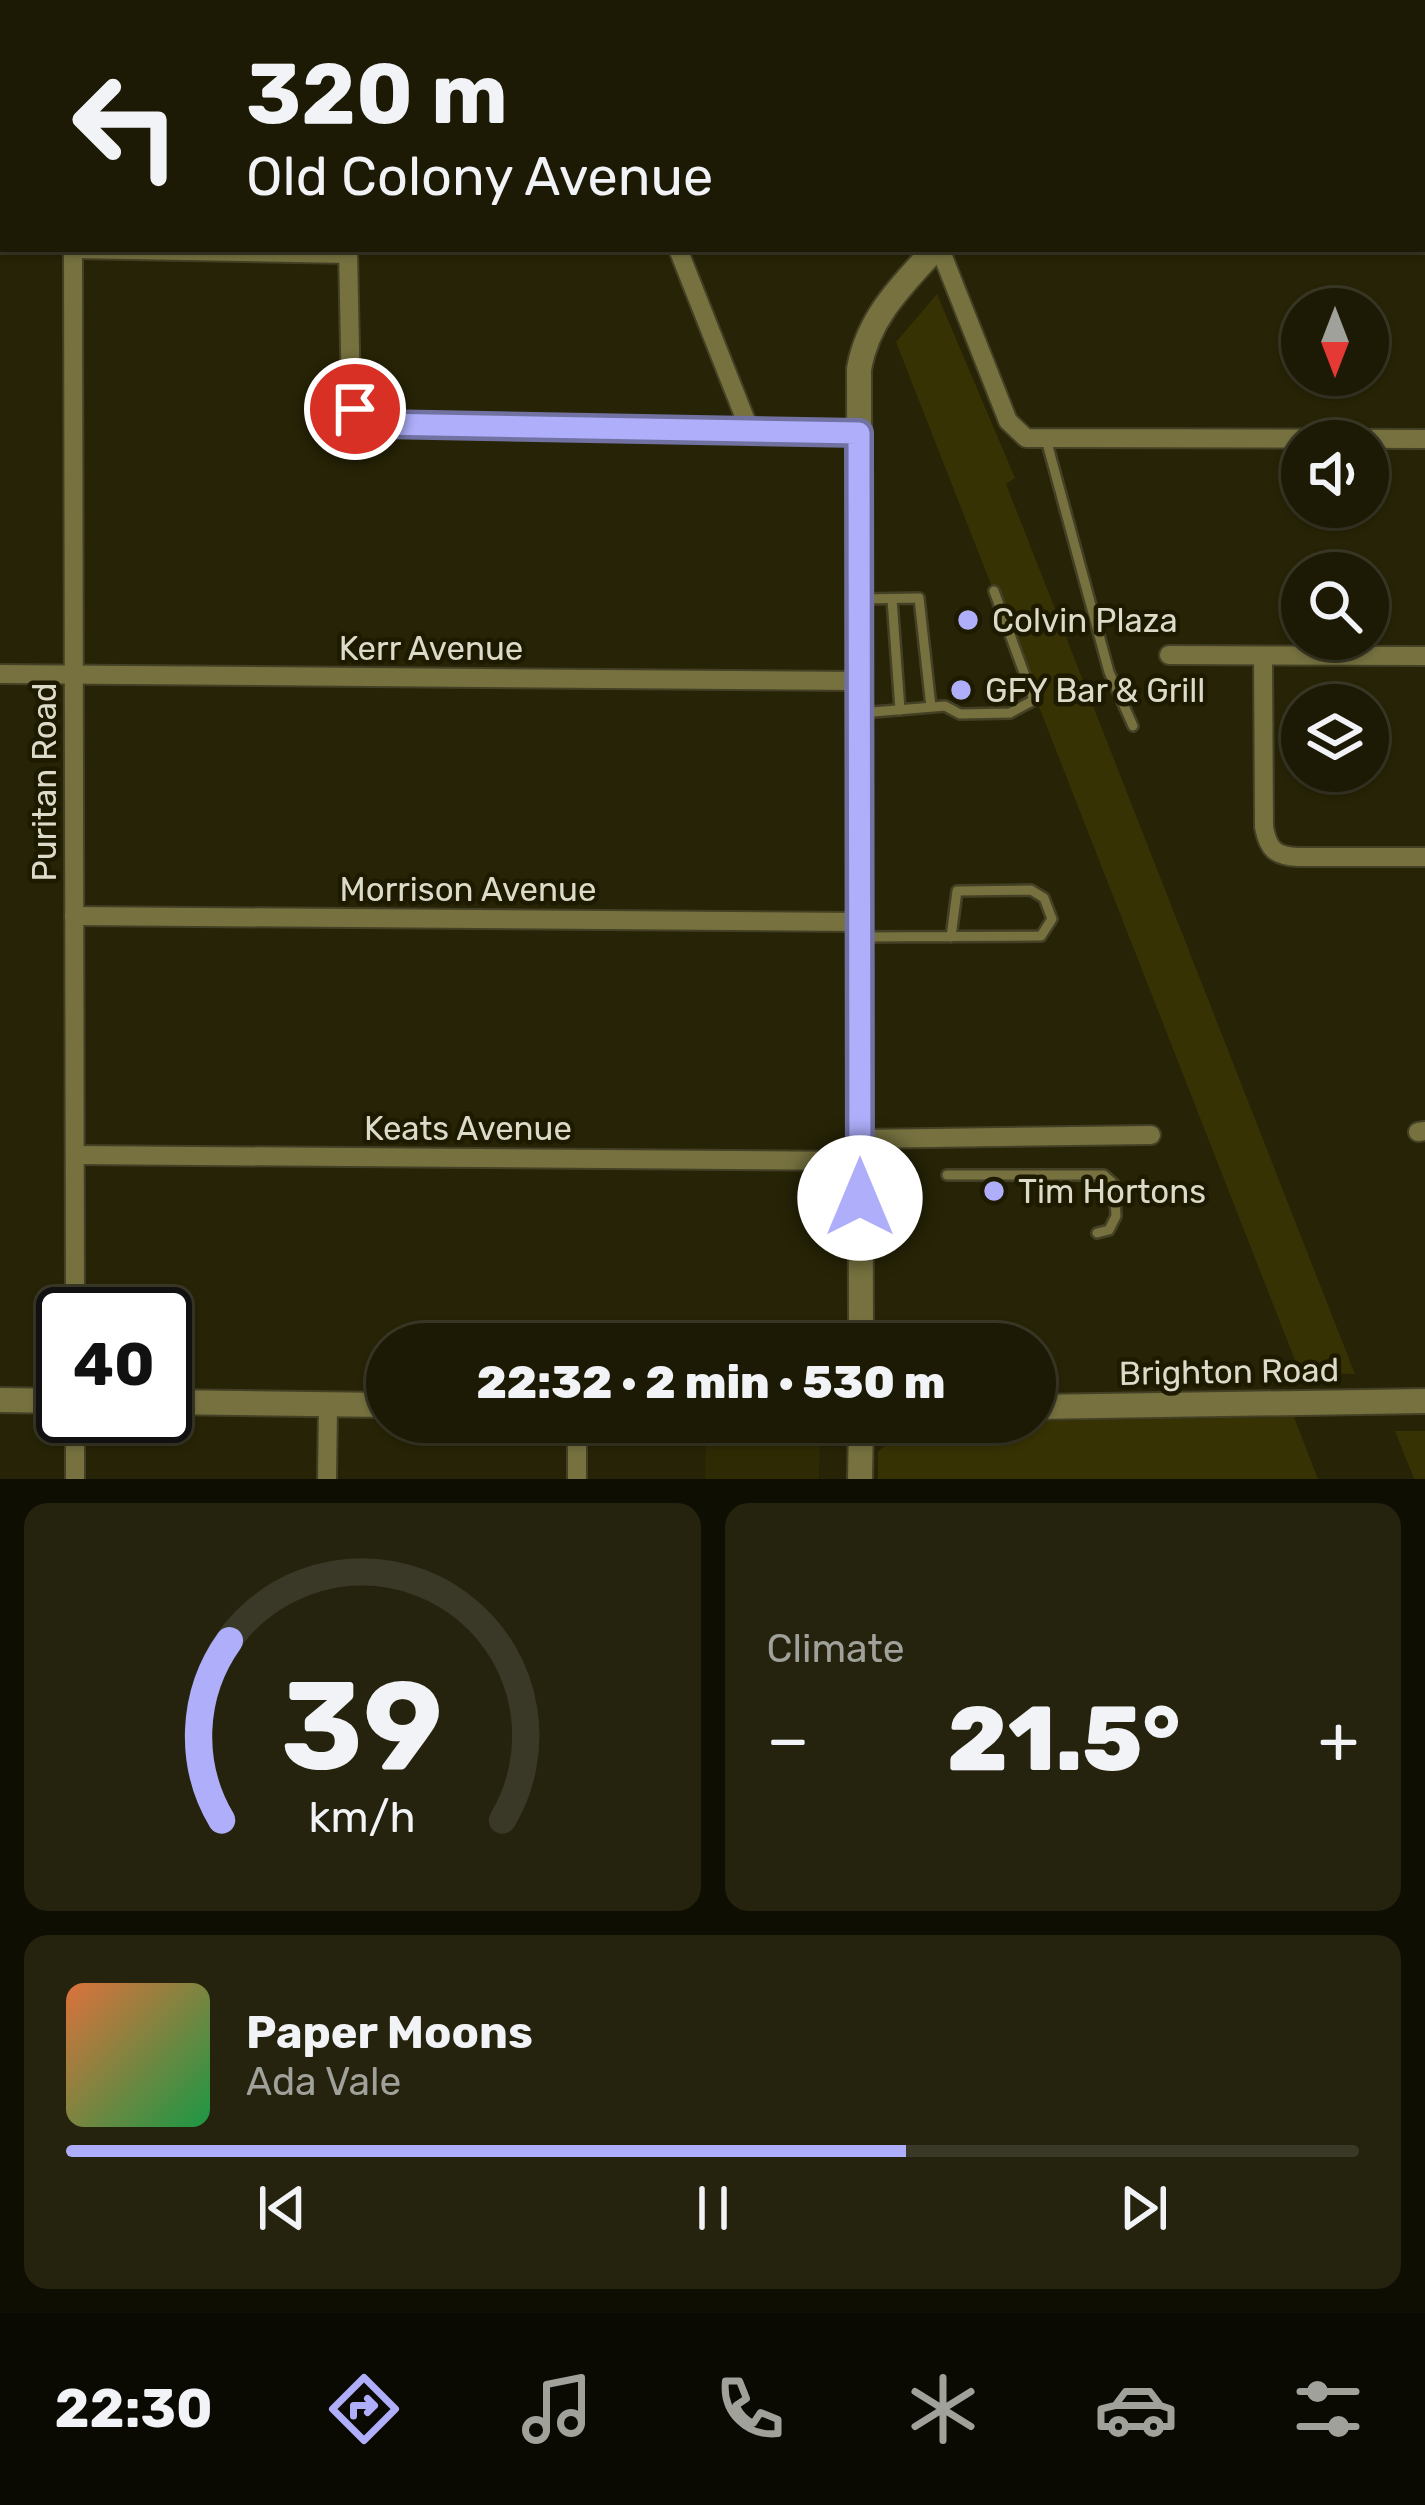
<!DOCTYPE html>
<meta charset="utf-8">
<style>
:root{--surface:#1c1a04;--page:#25230e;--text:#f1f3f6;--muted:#a0a19a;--line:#3a3826;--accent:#aeaefa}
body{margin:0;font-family:Rubik,sans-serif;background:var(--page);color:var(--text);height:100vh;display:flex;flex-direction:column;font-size:45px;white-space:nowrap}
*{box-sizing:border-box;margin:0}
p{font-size:39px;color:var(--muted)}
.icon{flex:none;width:66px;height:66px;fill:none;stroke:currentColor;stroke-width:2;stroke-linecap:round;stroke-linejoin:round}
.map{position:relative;height:1479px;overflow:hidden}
.details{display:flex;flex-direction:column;gap:24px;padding:24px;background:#0f0e02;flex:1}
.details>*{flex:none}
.hud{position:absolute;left:0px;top:0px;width:1425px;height:252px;box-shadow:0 3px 9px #0004,0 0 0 3px var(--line);background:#1c1a04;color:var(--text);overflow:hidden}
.needle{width:78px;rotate:180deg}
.controls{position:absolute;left:1281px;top:288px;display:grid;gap:24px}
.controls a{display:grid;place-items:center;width:108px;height:108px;border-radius:50%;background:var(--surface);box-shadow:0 3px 9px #0004,0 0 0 3px var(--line);font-size:60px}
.speed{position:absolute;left:36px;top:1287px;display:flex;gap:24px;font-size:60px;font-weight:700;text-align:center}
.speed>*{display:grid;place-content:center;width:156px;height:156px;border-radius:50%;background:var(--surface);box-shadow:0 3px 9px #0004,0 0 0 3px var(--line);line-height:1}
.speed .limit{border:6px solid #111;border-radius:18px;background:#fff;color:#111}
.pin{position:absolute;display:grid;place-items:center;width:102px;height:102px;color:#fff;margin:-51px;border:6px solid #fff;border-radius:50%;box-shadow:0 3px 12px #0007}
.me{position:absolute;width:132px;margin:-66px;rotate:0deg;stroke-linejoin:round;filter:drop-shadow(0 0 9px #0008)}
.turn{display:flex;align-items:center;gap:42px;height:252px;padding:0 48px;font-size:54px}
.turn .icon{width:156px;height:156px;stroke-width:2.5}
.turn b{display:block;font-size:84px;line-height:102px}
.big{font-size:90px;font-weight:800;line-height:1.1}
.details .tile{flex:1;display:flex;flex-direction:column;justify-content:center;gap:18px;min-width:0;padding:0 42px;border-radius:24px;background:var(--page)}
.details .dial{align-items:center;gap:0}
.dial svg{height:312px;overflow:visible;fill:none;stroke:var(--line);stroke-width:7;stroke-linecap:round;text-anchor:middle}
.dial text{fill:var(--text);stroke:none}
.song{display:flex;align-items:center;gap:36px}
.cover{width:144px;height:144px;border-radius:18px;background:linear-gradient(135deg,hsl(20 70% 55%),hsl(140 70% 35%))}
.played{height:12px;border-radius:6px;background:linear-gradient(90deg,var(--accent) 65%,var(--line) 65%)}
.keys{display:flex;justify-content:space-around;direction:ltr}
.heat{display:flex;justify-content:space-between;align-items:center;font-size:66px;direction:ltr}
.details .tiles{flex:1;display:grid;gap:24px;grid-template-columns:1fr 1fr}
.tile:last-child{grid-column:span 2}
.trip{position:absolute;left:366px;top:1323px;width:690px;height:120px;border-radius:60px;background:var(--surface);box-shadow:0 3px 9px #0004,0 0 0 3px var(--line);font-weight:800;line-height:120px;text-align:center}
.dock{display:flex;height:192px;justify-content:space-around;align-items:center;background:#0b0a02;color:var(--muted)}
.dock .icon{width:84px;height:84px}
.dock .active{color:var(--accent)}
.dock b{font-size:54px;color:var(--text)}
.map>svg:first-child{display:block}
.built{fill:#2e2a04}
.green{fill:#373204}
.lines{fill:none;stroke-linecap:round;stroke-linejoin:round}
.service-casing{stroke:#434025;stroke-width:14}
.minor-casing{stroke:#434025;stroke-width:22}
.tertiary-casing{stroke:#434025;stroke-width:28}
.service{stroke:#76713f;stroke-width:9}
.minor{stroke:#76713f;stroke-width:18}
.tertiary{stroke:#76713f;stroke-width:24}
.route-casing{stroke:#7171a2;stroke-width:30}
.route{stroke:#aeaefa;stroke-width:21}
.poi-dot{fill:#aeaefa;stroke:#1d1a00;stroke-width:4.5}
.labels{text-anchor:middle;stroke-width:9;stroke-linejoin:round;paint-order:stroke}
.poi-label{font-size:33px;fill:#dcdbca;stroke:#1d1a00;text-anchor:start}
.street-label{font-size:33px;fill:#dcdbca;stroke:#1d1a00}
</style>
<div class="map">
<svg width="1425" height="1479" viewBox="0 0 1425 1479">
<rect width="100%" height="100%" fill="#262306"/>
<polygon class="built" points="706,1434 820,1436 819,1479 705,1479"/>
<g class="green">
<polygon points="937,294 1015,478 1006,484 1355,1374 1300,1373 896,342"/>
<polygon points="1294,1417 1318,1479 878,1479 878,1452 909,1423"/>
<polygon points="1395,1431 1425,1431 1425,1479 1414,1479"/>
</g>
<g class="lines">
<defs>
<g id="service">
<polyline points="1046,439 1109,672 1133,726"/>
<polyline points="861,599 919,598 931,707"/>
<polyline points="892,599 900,710"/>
<polyline points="861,713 945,706 960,714 1010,713 1034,700 994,591"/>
<path d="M861 937C921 937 981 936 1041 936L1052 919 1044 898 1031 890 957 891 951 937"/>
<polyline points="947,1175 1104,1175 1114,1184 1116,1216 1109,1230 1097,1233"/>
</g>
<g id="minor">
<polyline points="577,0 579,3"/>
<polyline points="346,3 346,0"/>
<polyline points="0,8 3,8"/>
<polyline points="73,249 75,1314"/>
<polyline points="73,249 348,254"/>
<polyline points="348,249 351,399 355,409 371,422 859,433"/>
<polyline points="678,249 750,431"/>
<polyline points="940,249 1008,421 1026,438 1425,439"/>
<polyline points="1169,655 1425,656"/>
<path d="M1263 656 1264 827C1268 849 1275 856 1298 857H1425"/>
<polyline points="0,674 861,681"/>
<polyline points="74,916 861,922"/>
<polyline points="1418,1132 1425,1131"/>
<polyline points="861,1139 1151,1135"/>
<polyline points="75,1155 860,1161"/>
<polyline points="577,1422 577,1479"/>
<polyline points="75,1479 75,1416"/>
<polyline points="327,1479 328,1405"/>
</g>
<g id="tertiary">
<polyline points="885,0 885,3"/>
<polyline points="1422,199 1425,199"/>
<path d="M861 1344 859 369C868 318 901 286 935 249"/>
<polyline points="0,1400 63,1401"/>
<polyline points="165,1402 387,1405"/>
<polyline points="1035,1407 1425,1401"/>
<polyline points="860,1479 861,1422"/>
</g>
</defs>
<use href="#service" class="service-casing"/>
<use href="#minor" class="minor-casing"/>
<use href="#tertiary" class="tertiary-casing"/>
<use href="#service" class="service"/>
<use href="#minor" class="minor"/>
<use href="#tertiary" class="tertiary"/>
</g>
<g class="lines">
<defs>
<polyline id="route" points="355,409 370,422 381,424 859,433 860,1198"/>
</defs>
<use href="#route" class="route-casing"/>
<use href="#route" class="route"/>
</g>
<g class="poi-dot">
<circle cx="968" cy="620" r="12"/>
<circle cx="961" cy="690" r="12"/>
<circle cx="994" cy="1191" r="12"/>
</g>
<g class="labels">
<g class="poi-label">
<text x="992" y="632">Colvin Plaza</text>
<text x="985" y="702">GFY Bar &amp; Grill</text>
<text x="1018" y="1203">Tim Hortons</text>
</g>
<g class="street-label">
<text x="431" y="660">Kerr Avenue</text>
<text transform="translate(44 782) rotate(-90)" y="12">Puritan Road</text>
<text x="468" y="901">Morrison Avenue</text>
<text x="468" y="1140">Keats Avenue</text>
<text transform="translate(1229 1371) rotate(-1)" y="12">Brighton Road</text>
</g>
</g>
</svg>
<div class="controls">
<a><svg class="needle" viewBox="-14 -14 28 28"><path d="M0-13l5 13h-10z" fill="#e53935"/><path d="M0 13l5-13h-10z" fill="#a0a19a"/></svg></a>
<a><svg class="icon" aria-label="sound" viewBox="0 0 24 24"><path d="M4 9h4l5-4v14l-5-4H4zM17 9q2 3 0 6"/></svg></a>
<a><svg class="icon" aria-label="search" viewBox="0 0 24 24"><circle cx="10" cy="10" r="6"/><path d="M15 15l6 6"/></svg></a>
<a><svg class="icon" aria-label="layers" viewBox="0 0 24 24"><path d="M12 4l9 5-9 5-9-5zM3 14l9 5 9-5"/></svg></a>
</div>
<div class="speed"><div class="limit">40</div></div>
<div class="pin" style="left:355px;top:409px;background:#d93025"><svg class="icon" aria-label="arrive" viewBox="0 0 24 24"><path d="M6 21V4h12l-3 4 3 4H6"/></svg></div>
<svg class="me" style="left:860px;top:1198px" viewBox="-20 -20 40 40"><circle r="19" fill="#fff"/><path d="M0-13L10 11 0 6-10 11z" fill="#aeaefa"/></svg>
<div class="trip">22:32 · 2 min · 530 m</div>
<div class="hud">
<div class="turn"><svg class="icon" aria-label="left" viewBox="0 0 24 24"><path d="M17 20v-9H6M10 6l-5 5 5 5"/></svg><div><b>320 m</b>Old Colony Avenue</div></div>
</div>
</div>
<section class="details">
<div class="tiles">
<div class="tile dial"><svg viewBox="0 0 100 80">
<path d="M14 69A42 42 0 1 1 86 69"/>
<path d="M14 69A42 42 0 0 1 16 23" stroke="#aeaefa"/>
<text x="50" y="56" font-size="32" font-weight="700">39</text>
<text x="50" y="72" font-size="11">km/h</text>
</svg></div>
<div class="tile"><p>Climate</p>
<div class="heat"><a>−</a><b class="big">21.5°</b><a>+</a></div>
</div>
<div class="tile">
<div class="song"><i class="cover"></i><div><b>Paper Moons</b><p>Ada Vale</p></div></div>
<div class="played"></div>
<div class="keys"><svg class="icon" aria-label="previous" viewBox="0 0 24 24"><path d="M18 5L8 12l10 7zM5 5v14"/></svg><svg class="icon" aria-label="pause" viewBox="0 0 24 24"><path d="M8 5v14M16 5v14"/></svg><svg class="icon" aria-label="next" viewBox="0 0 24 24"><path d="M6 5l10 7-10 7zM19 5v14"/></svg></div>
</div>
</div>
</section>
<nav class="dock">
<b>22:30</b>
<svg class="icon active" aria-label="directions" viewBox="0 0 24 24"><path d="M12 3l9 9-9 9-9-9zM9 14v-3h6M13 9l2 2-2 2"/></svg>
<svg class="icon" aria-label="music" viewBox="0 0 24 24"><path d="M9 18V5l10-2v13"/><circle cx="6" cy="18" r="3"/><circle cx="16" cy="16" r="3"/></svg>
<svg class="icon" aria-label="phone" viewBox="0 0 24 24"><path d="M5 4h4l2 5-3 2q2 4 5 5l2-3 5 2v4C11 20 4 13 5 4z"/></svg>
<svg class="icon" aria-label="climate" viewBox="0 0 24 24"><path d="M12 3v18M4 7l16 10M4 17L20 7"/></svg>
<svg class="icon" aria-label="car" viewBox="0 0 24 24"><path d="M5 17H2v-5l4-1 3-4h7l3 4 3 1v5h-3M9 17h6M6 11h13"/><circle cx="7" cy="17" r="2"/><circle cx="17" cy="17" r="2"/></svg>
<svg class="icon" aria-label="filters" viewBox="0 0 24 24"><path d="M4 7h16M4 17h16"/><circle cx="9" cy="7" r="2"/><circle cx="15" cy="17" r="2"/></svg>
</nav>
